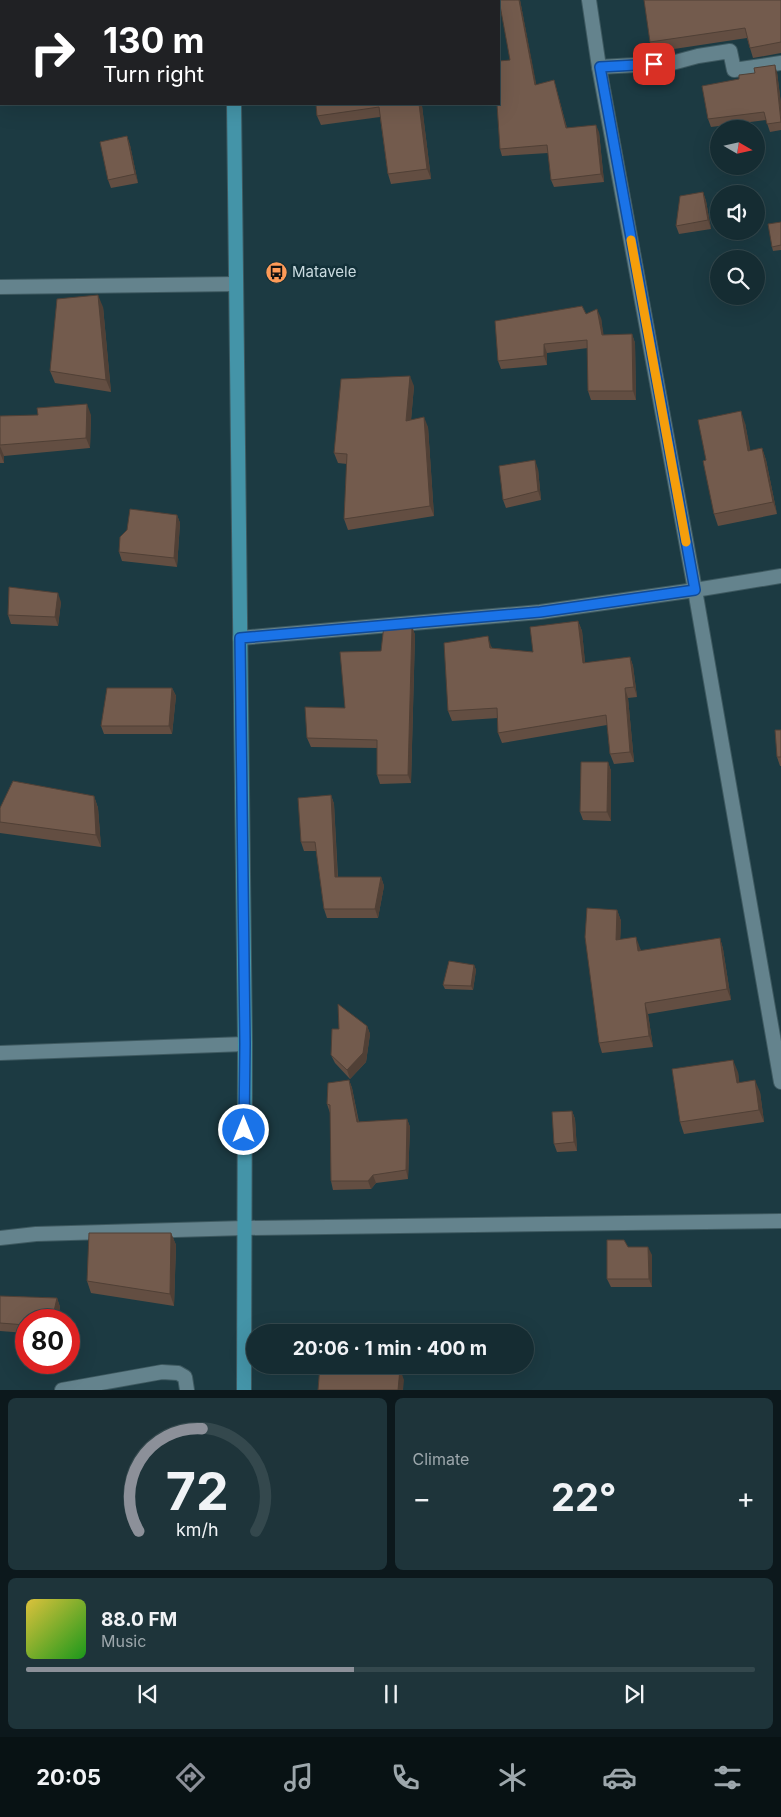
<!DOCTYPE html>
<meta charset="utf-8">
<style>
:root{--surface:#152c32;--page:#1e343a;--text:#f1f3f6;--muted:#9da7ac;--line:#34484d;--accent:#8c9099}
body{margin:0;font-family:Inter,sans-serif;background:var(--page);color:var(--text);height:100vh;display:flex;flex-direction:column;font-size:19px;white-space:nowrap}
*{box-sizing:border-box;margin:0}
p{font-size:16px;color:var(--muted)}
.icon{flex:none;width:28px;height:28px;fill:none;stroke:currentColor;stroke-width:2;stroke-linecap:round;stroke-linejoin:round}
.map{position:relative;height:1390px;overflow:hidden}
.side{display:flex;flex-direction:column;gap:8px;padding:8px;background:#0c181c;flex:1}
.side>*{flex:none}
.guide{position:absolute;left:0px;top:0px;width:500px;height:105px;box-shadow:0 5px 20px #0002,0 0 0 1px var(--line);background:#202124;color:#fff;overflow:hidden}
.needle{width:32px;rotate:99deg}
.tools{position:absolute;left:710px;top:120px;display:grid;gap:10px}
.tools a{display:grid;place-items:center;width:55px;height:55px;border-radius:50%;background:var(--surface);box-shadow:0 5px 20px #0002,0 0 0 1px var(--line);font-size:25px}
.speed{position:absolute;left:15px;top:1309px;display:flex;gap:10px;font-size:25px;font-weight:700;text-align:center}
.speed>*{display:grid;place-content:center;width:65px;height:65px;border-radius:50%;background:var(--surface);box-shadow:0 5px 20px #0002,0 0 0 1px var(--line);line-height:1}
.speed .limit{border:8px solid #d22;background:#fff;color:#111}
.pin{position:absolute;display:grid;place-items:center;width:42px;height:42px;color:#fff;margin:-21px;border-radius:10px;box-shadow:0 2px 8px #0006}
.me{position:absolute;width:55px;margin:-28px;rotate:0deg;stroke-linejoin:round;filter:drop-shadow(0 0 4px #0008)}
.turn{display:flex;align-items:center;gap:18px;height:105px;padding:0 20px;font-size:22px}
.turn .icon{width:65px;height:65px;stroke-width:2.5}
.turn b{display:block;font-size:35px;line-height:42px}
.big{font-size:38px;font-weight:700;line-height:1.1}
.side .card{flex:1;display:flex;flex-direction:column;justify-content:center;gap:8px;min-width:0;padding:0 18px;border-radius:8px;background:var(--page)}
.side .dial{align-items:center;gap:0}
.dial svg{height:130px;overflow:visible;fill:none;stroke:var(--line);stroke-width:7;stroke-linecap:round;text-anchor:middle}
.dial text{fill:var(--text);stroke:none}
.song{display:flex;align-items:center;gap:15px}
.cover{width:60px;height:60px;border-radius:8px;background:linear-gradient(135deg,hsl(50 70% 55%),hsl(120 70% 35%))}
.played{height:5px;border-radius:2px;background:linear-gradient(90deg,var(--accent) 45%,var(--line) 45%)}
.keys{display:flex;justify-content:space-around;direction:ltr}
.heat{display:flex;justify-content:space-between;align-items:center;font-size:28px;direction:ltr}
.side .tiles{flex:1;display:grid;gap:8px;grid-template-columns:1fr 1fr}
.card:last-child{grid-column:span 2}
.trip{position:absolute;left:246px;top:1324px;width:288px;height:50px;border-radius:25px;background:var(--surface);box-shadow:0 5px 20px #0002,0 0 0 1px var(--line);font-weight:700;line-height:50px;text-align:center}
.tab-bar{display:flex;height:80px;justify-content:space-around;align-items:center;background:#081214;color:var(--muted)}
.tab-bar .icon{width:35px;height:35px}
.tab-bar .selected{color:var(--accent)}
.tab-bar b{font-size:22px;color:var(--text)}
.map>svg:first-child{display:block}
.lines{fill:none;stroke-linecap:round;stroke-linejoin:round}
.minor-casing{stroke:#3e5960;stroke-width:16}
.trunk-casing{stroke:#3e5960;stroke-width:16}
.minor{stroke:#64838d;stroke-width:14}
.trunk{stroke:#4494a8;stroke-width:14}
.wall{fill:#634e42}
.shaded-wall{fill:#504036}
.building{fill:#735b4d;stroke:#504036}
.route-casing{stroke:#114b97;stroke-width:12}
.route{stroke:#1a73e8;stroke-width:9}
.slow{stroke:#f59e0b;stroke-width:9}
.labels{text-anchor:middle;stroke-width:5;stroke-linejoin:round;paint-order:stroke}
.poi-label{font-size:15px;fill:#cadbe0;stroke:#123038;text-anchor:start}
</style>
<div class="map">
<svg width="781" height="1390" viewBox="0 0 781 1390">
<rect width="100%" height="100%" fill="#1c3a42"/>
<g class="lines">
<defs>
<g id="minor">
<polyline points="589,0 599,67 695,590 781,1082"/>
<polyline points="599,67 672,63 698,56 730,51 734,70 781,63"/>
<polyline points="0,287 236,284"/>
<polyline points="240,638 540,612 695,590 781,576"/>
<polyline points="0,1053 245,1044"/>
<polyline points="0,1238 36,1234 245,1228 781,1221"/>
<polyline points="62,1390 162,1372 178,1373 185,1377 187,1390"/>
</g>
<g id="trunk">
<polyline points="234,0 234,1"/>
<polyline points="234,104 245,1044 244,1390"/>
</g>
</defs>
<use href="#minor" class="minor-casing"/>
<use href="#trunk" class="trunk-casing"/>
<use href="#minor" class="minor"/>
<use href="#trunk" class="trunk"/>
</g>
<g class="wall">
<polygon points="520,0 536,85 554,80 567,128 599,132 604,182 554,187 551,180 548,153 502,156 500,149 510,60"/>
<polygon points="781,0 781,53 753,58 747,38 654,52 650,42"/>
<polygon points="777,72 781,104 781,130 770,132 766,120 711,127 708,119"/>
<polygon points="316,104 433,104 422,106 431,179 391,184 388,174 380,117 321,125 317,116"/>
<polygon points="127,136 130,145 138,183 111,188 108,180"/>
<polygon points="703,192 706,201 711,229 679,234 676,226"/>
<polygon points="781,222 781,250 773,251 772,247"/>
<polygon points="103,307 111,392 55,383 50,371"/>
<polygon points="586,314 601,318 603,335 632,334 635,343 636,400 591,400 588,391 588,348 547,353 547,365 501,369 498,361"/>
<polygon points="414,386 411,420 428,427 434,516 348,530 344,519 347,464 338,463 334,453"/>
<polygon points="91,415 90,448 4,456 4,463 0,463 0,416"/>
<polygon points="745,423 750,451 762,448 766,460 777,514 718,526 714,514 706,460"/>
<polygon points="538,469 541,500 506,508 503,500"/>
<polygon points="177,515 180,523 177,567 122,561 119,552 127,530"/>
<polygon points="61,602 58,626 11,624 8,615"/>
<polygon points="578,621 582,631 585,663 630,657 633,666 637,697 628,698 634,762 614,764 610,754 607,725 502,743 498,733 498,718 452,721 448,711 491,646 492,648 533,652"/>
<polygon points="412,626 415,635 411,783 380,784 377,775 377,748 311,747 307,738 345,708 381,651"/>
<polygon points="172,688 176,696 172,734 104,734 101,726"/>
<polygon points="781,730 781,766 780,766 777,757"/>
<polygon points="608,762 611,771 611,821 583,820 580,812"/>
<polygon points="331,795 334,804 338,877 381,877 384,886 378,918 327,918 324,909 316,851 304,851 301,842"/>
<polygon points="94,796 98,808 101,847 0,833 0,808"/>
<polygon points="617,910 621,921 620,939 640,948 641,951 720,938 723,949 731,1000 648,1014 653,1047 602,1053 599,1043"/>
<polygon points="474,965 476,970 473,990 445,989 443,985"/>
<polygon points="367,1026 370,1034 366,1062 350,1079 335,1063 331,1055 339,1029"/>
<polygon points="738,1072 739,1082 760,1092 764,1122 684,1134 680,1122"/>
<polygon points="349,1080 352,1088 359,1122 407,1119 410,1127 408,1179 376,1183 371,1189 333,1190 331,1181 330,1113 327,1104"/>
<polygon points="572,1111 575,1119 577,1151 557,1152 554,1144"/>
<polygon points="171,1233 176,1245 174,1306 91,1293 87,1281"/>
<polygon points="628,1247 652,1255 652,1287 611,1287 607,1279"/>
<polygon points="0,1296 57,1298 60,1307 57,1320 26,1320 26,1333 0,1331"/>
</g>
<g class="shaded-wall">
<polygon points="519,0 520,0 538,93 535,85"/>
<polygon points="775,65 777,72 781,104 781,119"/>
<polygon points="554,80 556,88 569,136 566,128"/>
<polygon points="419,104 421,104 422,106 431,179 427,169"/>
<polygon points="596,125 599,132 604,182 601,174"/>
<polygon points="127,136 130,145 138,183 135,174"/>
<polygon points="703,192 706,201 711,229 708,220"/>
<polygon points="98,295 103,307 111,392 106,380"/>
<polygon points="597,309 601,318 605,343 602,335"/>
<polygon points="632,334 635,343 636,400 633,391"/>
<polygon points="544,344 547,353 547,365 544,356"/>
<polygon points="410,376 414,386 410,432 406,421"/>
<polygon points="87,404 91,415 90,448 86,438"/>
<polygon points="741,411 745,423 753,463 748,451"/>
<polygon points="424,417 428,427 434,516 430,506"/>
<polygon points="0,446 4,456 4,463 0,453"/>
<polygon points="762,448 766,460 777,514 773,502"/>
<polygon points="535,460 538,469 541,500 538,491"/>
<polygon points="177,515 180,523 177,567 174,558"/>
<polygon points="58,593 61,602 58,626 55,617"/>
<polygon points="578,621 582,631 586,673 583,663"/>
<polygon points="412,626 415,635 411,783 408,775"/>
<polygon points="488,636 491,646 493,657 490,648"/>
<polygon points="630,657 633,666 637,697 634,687"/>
<polygon points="172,688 176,696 172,734 169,726"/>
<polygon points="625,688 628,698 634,762 630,752"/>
<polygon points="608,762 611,771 611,821 607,812"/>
<polygon points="331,795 334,804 338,886 335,877"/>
<polygon points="94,796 98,808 101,847 96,835"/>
<polygon points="381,877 384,886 378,918 375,909"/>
<polygon points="617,910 621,921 620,951 616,940"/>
<polygon points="636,937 640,948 642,962 638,951"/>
<polygon points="720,938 723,949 731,1000 727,989"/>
<polygon points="474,965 476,970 473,990 471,986"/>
<polygon points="645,1003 648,1014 653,1047 649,1036"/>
<polygon points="367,1026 370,1034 366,1062 350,1079 347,1070"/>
<polygon points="733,1060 738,1072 741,1095 737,1083"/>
<polygon points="349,1080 352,1088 360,1130 357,1122"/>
<polygon points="755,1080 760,1092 764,1122 759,1110"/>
<polygon points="572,1111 575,1119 577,1151 574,1142"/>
<polygon points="407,1119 410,1127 408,1179 406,1170"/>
<polygon points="373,1175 376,1183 371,1189 368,1181"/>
<polygon points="171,1233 176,1245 174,1306 170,1294"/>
<polygon points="648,1247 652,1255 652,1287 649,1279"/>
<polygon points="57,1298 60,1307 57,1320 52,1320"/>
<polygon points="396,1365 400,1365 399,1379 396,1369"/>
<polygon points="400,1369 404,1380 403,1390 398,1390"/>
</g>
<g class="building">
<polygon points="36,0 103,0 104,1 36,1"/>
<polygon points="291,0 426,0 427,1 291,1"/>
<polygon points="499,0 519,0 535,85 554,80 566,128 596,125 601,174 551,180 547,145 500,149 497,104 499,104 499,61 510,60"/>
<polygon points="644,0 781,0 781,42 750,48 745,28 650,42"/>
<polygon points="775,65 781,122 767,124 764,112 708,119 702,86 739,79 739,75 755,73 754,68"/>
<polygon points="316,104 419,104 427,169 388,174 379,107 317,116"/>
<polygon points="127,136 135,174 108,180 100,142"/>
<polygon points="703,192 708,220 676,226 680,196"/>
<polygon points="781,222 781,245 772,247 768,224"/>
<polygon points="98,295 106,380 50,371 57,299"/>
<polygon points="582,306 586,314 597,309 602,335 632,334 633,391 588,391 587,340 544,344 544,356 498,361 495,321"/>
<polygon points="410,376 406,421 424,417 430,506 344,519 347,454 334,453 341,379"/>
<polygon points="87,404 86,438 0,445 0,416 38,415 37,408"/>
<polygon points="741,411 748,451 762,448 773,502 714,514 703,461 706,460 698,420"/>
<polygon points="535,460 538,491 503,500 499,466"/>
<polygon points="130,509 177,515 174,558 119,552 120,537 127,530"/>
<polygon points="9,587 58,593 55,617 8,615"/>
<polygon points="578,621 583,663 630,657 634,687 625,688 630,752 610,754 606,715 498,733 497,708 448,711 444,643 488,636 490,648 533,652 530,627"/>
<polygon points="384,625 412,626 408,775 377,775 377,740 307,738 305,707 345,708 340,652 381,651"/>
<polygon points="107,688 172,688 169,726 101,726"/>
<polygon points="775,730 781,730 781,757 777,757"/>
<polygon points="581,762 608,762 607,812 580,812"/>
<polygon points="13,781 94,796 96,835 0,822 0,808"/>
<polygon points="331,795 335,877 381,877 375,909 324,909 315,842 301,842 298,798"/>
<polygon points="587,908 617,910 616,940 636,937 638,951 720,938 727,989 645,1003 649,1036 599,1043 585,937"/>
<polygon points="449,961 474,965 471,986 443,985"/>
<polygon points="338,1004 367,1026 363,1053 347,1070 331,1055 332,1029 339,1029"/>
<polygon points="733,1060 737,1083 755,1080 759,1110 680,1122 672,1069"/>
<polygon points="349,1080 357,1122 407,1119 406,1170 373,1175 368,1181 331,1181 330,1105 327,1104 328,1083"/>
<polygon points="572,1111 574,1142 554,1144 552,1112"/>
<polygon points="89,1233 171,1233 170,1294 87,1281"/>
<polygon points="607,1240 624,1240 628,1247 648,1247 649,1279 607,1279"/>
<polygon points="0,1296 57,1298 52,1320 26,1320 26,1325 0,1323"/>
<polygon points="359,1329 398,1331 398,1332 359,1332"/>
<polygon points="320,1365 396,1365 396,1369 400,1369 398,1390 318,1390"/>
</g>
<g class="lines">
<defs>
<polyline id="route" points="244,1130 245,1044 240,638 540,612 695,590 600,67 654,64"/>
</defs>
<use href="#route" class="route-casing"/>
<use href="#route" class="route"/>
<polyline class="slow" points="631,240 686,542"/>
</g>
<defs>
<symbol id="bus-disc" viewBox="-11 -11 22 22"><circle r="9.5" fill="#fe9b58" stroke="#123038"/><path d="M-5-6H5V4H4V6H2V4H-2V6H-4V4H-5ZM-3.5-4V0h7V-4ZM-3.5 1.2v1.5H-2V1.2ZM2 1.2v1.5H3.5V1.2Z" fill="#111"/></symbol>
</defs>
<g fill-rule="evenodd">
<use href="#bus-disc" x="264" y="260" width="25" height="25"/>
</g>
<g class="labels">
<g class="poi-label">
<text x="292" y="277">Matavele</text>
</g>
</g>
</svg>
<div class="tools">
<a><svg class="needle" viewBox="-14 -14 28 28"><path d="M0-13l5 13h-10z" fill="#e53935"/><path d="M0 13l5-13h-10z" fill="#9da7ac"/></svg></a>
<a><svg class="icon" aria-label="sound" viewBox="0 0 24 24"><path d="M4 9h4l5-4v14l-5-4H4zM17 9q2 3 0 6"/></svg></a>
<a><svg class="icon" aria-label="search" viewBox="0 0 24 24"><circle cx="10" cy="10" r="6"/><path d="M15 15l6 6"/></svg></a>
</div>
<div class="speed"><div class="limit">80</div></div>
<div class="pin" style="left:654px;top:64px;background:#d93025"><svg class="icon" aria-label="arrive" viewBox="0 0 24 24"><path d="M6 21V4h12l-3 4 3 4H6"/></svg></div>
<svg class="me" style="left:244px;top:1130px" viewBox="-20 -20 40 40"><circle r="17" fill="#1a73e8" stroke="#fff" stroke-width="3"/><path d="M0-11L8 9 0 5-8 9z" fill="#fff"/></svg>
<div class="trip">20:06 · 1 min · 400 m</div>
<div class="guide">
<div class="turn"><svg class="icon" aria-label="right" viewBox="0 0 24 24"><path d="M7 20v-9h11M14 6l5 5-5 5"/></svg><div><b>130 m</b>Turn right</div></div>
</div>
</div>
<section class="side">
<div class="tiles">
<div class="card dial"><svg viewBox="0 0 100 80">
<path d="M14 69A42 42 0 1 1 86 69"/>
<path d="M14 69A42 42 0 0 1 53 6" stroke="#8c9099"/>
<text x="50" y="56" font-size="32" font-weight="700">72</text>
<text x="50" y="72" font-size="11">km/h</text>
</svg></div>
<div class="card"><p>Climate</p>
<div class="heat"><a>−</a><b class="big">22°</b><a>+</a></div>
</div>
<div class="card">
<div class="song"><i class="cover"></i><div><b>88.0 FM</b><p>Music</p></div></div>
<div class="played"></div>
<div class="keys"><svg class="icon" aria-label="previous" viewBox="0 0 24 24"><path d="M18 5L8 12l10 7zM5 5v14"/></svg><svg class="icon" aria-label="pause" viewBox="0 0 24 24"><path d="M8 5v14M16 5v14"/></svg><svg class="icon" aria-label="next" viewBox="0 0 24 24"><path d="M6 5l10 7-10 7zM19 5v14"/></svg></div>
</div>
</div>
</section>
<nav class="tab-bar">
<b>20:05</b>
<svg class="icon selected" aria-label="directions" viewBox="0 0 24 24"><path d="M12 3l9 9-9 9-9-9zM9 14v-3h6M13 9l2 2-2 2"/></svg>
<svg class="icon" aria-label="music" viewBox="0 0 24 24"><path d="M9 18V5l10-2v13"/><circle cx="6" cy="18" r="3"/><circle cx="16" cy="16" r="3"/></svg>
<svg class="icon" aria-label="phone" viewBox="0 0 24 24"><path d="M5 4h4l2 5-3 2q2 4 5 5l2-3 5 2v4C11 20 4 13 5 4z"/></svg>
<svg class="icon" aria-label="climate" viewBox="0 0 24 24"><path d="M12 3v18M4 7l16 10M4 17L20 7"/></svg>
<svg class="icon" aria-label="car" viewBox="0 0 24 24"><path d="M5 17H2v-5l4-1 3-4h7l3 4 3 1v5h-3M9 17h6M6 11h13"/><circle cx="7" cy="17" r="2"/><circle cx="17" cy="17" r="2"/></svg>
<svg class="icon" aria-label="filters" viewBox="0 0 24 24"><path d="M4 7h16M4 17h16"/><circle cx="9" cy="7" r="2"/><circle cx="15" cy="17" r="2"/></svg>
</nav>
